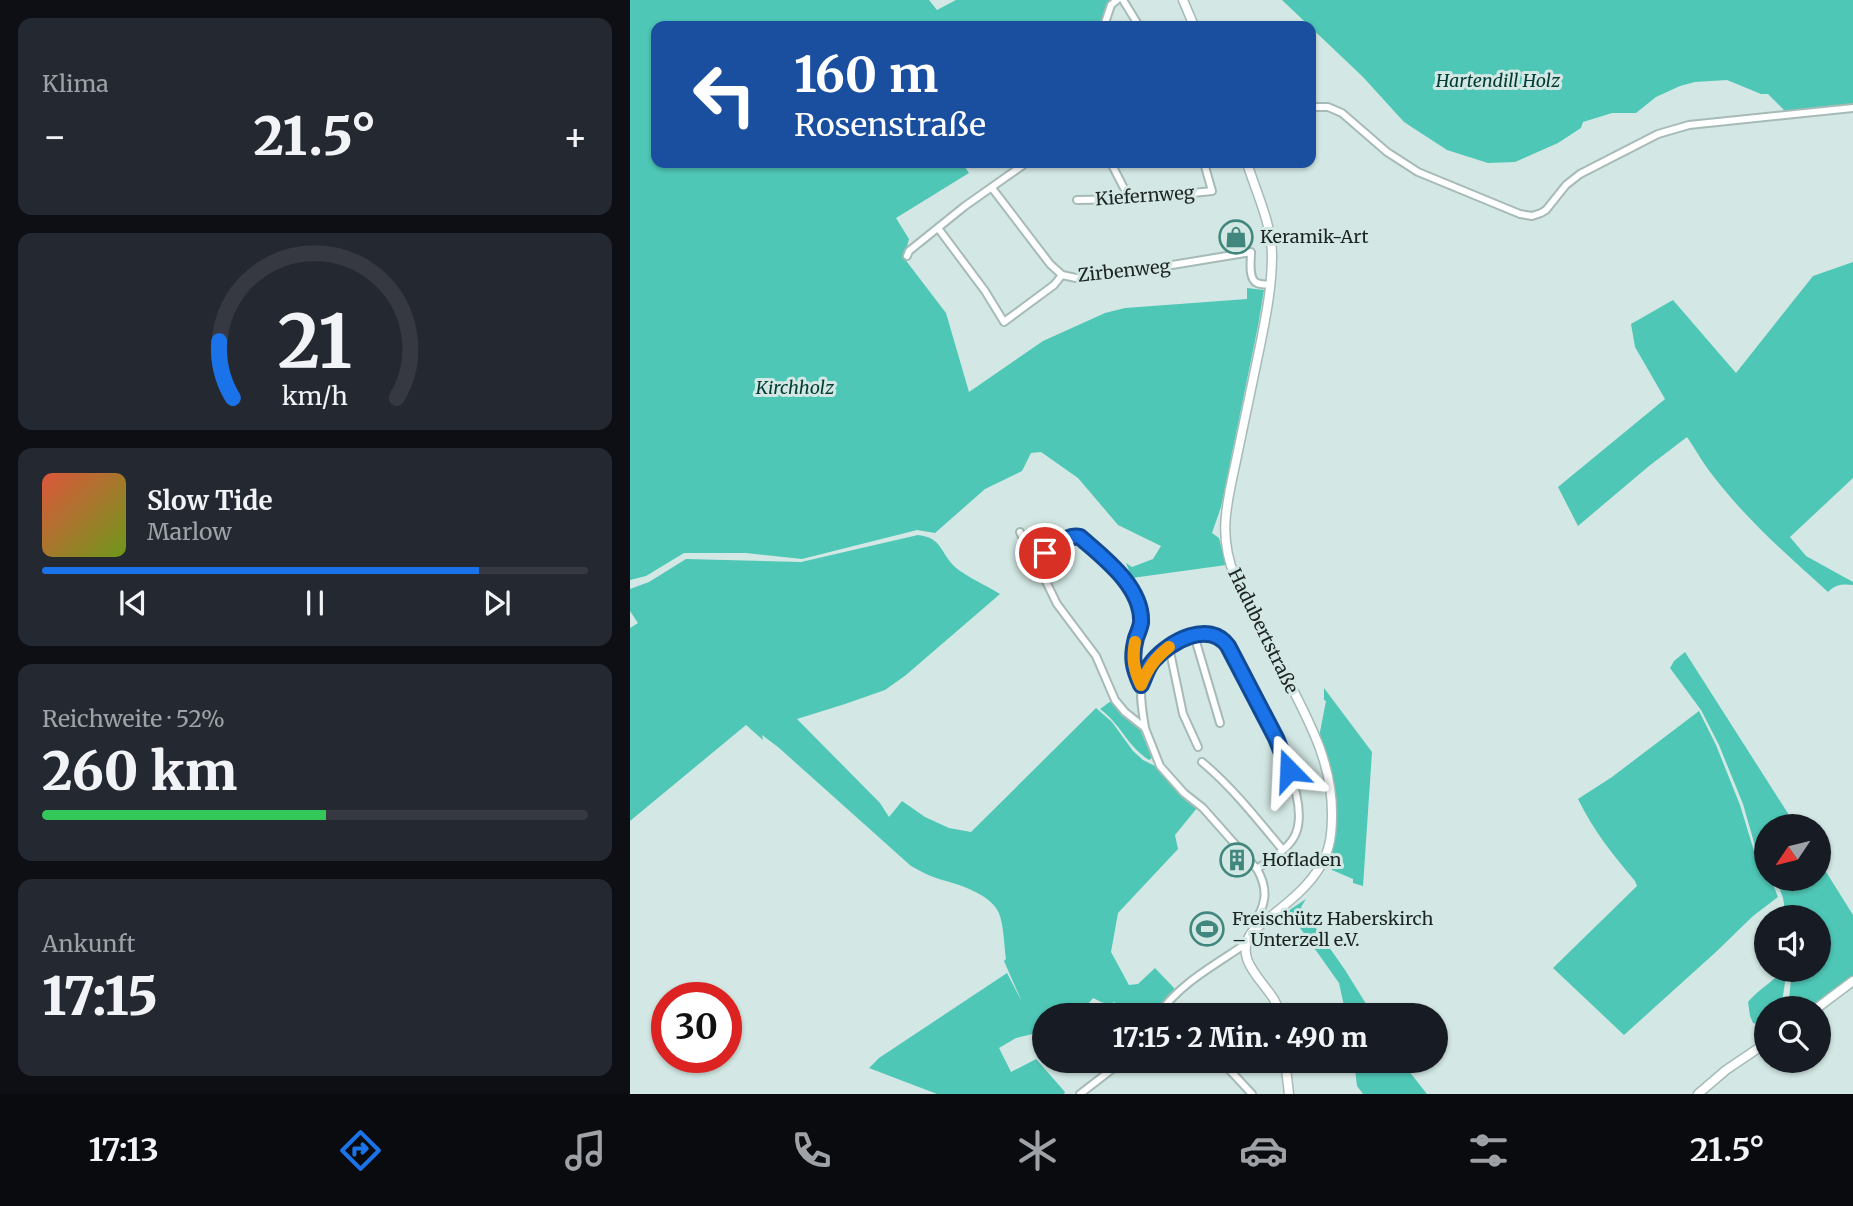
<!DOCTYPE html>
<html lang="de">
<meta charset="utf-8">
<style>
:root{--surface:#171b24;--page:#242831;--text:#f1f3f6;--muted:#9ea1a6;--line:#363941;--accent:#1a73e8}
body{margin:0;font-family:Merriweather,serif;background:var(--page);color:var(--text);height:100vh;display:flex;flex-direction:column;font-size:26px;white-space:nowrap}
*{box-sizing:border-box;margin:0}
p{font-size:23px;color:var(--muted)}
.icon{flex:none;width:38px;height:38px;fill:none;stroke:currentColor;stroke-width:2;stroke-linecap:round;stroke-linejoin:round}
.map{position:relative;flex:1;overflow:hidden}
.panel{display:flex;flex-direction:column;gap:18px;padding:18px;background:#0d0f14;width:630px}
.panel>*{flex:none}
.top-card{position:absolute;left:21px;top:21px;width:665px;height:147px;border-radius:14px;box-shadow:0 2px 5px #0004;background:#1a4fa0;color:#fff;overflow:hidden}
.needle{width:46px;rotate:235deg}
.controls{position:absolute;left:1124px;top:814px;display:grid;gap:14px}
.controls a{display:grid;place-items:center;width:77px;height:77px;border-radius:50%;background:var(--surface);box-shadow:0 2px 5px #0004;font-size:35px}
.speed{position:absolute;left:21px;top:982px;display:flex;gap:14px;font-size:35px;font-weight:700;text-align:center}
.speed>*{display:grid;place-content:center;width:91px;height:91px;border-radius:50%;background:var(--surface);box-shadow:0 2px 5px #0004;line-height:1}
.speed .limit{border:10px solid #d22;background:#fff;color:#111}
.pin{position:absolute;display:grid;place-items:center;width:60px;height:60px;color:#fff;margin:-30px;border:4px solid #fff;border-radius:50%;box-shadow:0 2px 7px #0007}
.me{position:absolute;width:77px;margin:-38px;rotate:339deg;stroke-linejoin:round;filter:drop-shadow(0 0 5px #0008)}
.turn{display:flex;align-items:center;gap:24px;height:147px;padding:0 28px;font-size:32px}
.turn .icon{width:91px;height:91px;stroke-width:2.5}
.turn b{display:block;font-size:49px;line-height:60px}
.big{font-size:52px;font-weight:800;line-height:1.1}
.panel .card{flex:1;display:flex;flex-direction:column;justify-content:center;gap:10px;min-width:0;padding:0 24px;border-radius:14px;background:var(--page)}
.panel .dial{align-items:center;gap:0}
.dial svg{height:182px;overflow:visible;fill:none;stroke:var(--line);stroke-width:7;stroke-linecap:round;text-anchor:middle}
.dial text{fill:var(--text);stroke:none}
.song{display:flex;align-items:center;gap:21px}
.cover{width:84px;height:84px;border-radius:10px;background:linear-gradient(135deg,hsl(10 70% 55%),hsl(80 70% 35%))}
.played{height:7px;border-radius:4px;background:linear-gradient(90deg,var(--accent) 80%,var(--line) 80%)}
.keys{display:flex;justify-content:space-around;direction:ltr}
.heat{display:flex;justify-content:space-between;align-items:center;font-size:38px;direction:ltr}
.charge{height:10px;border-radius:5px;background:linear-gradient(90deg,#34c759 52%,var(--line) 0)}
.trip{position:absolute;left:402px;top:1003px;width:416px;height:70px;border-radius:35px;background:var(--surface);box-shadow:0 2px 5px #0004;font-weight:800;line-height:70px;text-align:center}
.menu{display:flex;height:112px;justify-content:space-around;align-items:center;background:#090b0e;color:var(--muted)}
.menu .icon{width:49px;height:49px}
.menu .on{color:var(--accent)}
.menu b{font-size:32px;color:var(--text)}
main{display:flex;flex:1;min-height:0}
.map>svg:first-child{display:block}
.green{fill:#4fc7b6}
.lines{fill:none;stroke-linecap:round;stroke-linejoin:round}
.street-casing{stroke:#a6bbb7;stroke-width:10}
.secondary-casing{stroke:#a6bbb7;stroke-width:11}
.street{stroke:#fff;stroke-width:6}
.secondary{stroke:#fff;stroke-width:8}
.route-casing{stroke:#114b97;stroke-width:18}
.route{stroke:#1a73e8;stroke-width:12}
.slow{stroke:#f59e0b;stroke-width:12}
.labels{text-anchor:middle;stroke-width:6;stroke-linejoin:round;paint-order:stroke}
.park-label{font-size:18px;font-style:italic;fill:#003b34;stroke:#d3e8e4}
.street-label{font-size:18px;fill:#1d2523;stroke:#d3e8e4}
.poi-label{font-size:18px;fill:#1d2523;stroke:#d3e8e4;text-anchor:start}
</style>
<main>
<section class="panel">
<div class="card"><p>Klima</p>
<div class="heat"><a>−</a><b class="big">21.5°</b><a>+</a></div>
</div>
<div class="card dial"><svg viewBox="0 0 100 80">
<path d="M14 69A42 42 0 1 1 86 69"/>
<path d="M14 69A42 42 0 0 1 8 44" stroke="#1a73e8"/>
<text x="50" y="56" font-size="32" font-weight="700">21</text>
<text x="50" y="72" font-size="11">km/h</text>
</svg></div>
<div class="card">
<div class="song"><i class="cover"></i><div><b>Slow Tide</b><p>Marlow</p></div></div>
<div class="played"></div>
<div class="keys"><svg class="icon" aria-label="previous" viewBox="0 0 24 24"><path d="M18 5L8 12l10 7zM5 5v14"/></svg><svg class="icon" aria-label="pause" viewBox="0 0 24 24"><path d="M8 5v14M16 5v14"/></svg><svg class="icon" aria-label="next" viewBox="0 0 24 24"><path d="M6 5l10 7-10 7zM19 5v14"/></svg></div>
</div>
<div class="card"><p>Reichweite · 52%</p><b class="big">260 km</b><div class="charge"></div></div>
<div class="card"><p>Ankunft</p><b class="big">17:15</b></div>
</section>
<div class="map">
<svg width="1223" height="1094" viewBox="0 0 1223 1094">
<rect width="100%" height="100%" fill="#d3e8e4"/>
<g class="green">
<polygon points="0,0 299,0 307,10 326,0 484,0 472,26 26,26 26,163 332,163 339,173 266,218 279,239 274,258 316,313 339,392 413,341 475,313 495,308 617,299 617,288 634,290 628,326 591,507 582,533 589,538 596,565 502,578 496,563 502,567 523,559 531,546 488,525 448,478 411,452 401,453 392,471 355,489 305,533 287,530 172,559 116,553 54,553 16,576 0,580"/>
<polygon points="652,0 1223,0 1223,105 1156,112 1138,94 1131,94 1097,80 1065,82 1050,86 1026,97 1006,113 982,113 953,122 951,128 928,143 885,162 858,163 817,150 774,122 733,77"/>
<path d="M1223 262V478L1160 537 1176 556 1223 582V585C1213 584 1206 584 1198 592 1158 556 1117 520 1084 477 1074 465 1066 450 1057 437L1019 466 948 526 928 487 1035 399 1005 347 1001 324 1043 300 1106 373 1183 276Z"/>
<path d="M288 535C313 538 310 553 325 567 338 578 356 585 370 594L276 675 255 690 215 704 167 719 250 803 259 817 272 801 295 817 319 828 341 832 466 708 482 722 503 751 513 760 529 768 567 808 545 835 548 849 488 913 481 952 499 985 508 984 525 968 544 988V992L531 1004 528 1009 524 1008 523 1015H491L490 1008 484 1002 480 1005 471 1002 463 998C449 1017 437 1015 415 1015V1031L386 1038 369 1048 381 1072 406 1059 435 1092 434 1094H307L239 1068 249 1058 377 973 392 1002 374 961 376 959C374 945 374 929 370 916 363 893 326 884 306 878 297 875 289 870 281 866L148 747 132 735 133 740 116 725 0 821V628L8 623 0 611V589L19 582 56 559 171 562Z"/>
<polygon points="1055,652 1166,826 1136,826 1136,864 1125,846 1113,804 1089,745 1071,710 1040,668 1044,661"/>
<polygon points="694,688 742,752 733,886 723,883 723,879 702,870 697,862 704,828 689,737 696,701 694,700"/>
<path d="M481 701 492 715 510 729 522 758 519 760C497 746 490 723 470 709Z"/>
<path d="M1069 711 1086 745 1110 805 1124 851 1136 871V878L1141 879 1148 897 1123 916 1087 951 994 1035 923 968 1007 886 1005 881C983 855 963 830 948 799L982 777Z"/>
<polygon points="1188,859 1223,915 1223,977 1182,1008 1158,1008 1162,970 1188,970 1188,917 1156,917 1153,898 1146,879 1188,878"/>
<polygon points="676,899 671,907 715,970 743,1015 716,1015 709,983 658,911"/>
<path d="M1153 970H1157L1151 1008H1136V1030L1132 1026 1123 1023 1120 1016 1118 1002C1129 989 1143 982 1153 970Z"/>
<polygon points="724,1061 771,1061 797,1094 733,1094 727,1086"/>
</g>
<g class="lines">
<defs>
<g id="street">
<polyline points="493,0 509,26"/>
<polyline points="474,26 481,5 487,0"/>
<polyline points="681,107 698,107 712,113 757,152 788,172 890,214 902,216 911,213 916,210 936,185 950,174 1028,134 1059,125 1223,108"/>
<polyline points="481,163 499,198"/>
<path d="M362 188 420 264 432 275 446 278 475 276 621 252C621 261 618 279 627 283 631 285 636 284 640 285"/>
<polyline points="447,200 505,199 582,191 574,163"/>
<polyline points="308,228 355,291 374,322 424,285 432,275"/>
<polyline points="277,256 279,251 335,206 396,163"/>
<path d="M390 532 401 557 408 565 427 604 466 656 485 700 495 712 515 728 530 766 554 793 573 808 627 869C639 890 636 905 623 925L626 929"/>
<path d="M408 565C412 552 437 534 450 537L491 574 499 584 505 598 511 618 503 654 504 670 511 685"/>
<polyline points="564,635 590,723"/>
<polyline points="539,647 553,714 568,747"/>
<path d="M515 728C513 714 509 696 512 683 520 653 561 624 591 638 605 654 614 676 623 695 640 727 680 797 666 833 660 849 640 859 627 869"/>
<path d="M572 762C603 788 627 819 652 849"/>
<path d="M528 1015C550 983 585 965 617 943"/>
<polyline points="582,1060 596,1066 622,1094"/>
<polyline points="450,1094 494,1060"/>
</g>
<g id="secondary">
<polyline points="553,0 564,26"/>
<path d="M617 163C626 192 642 224 642 256 642 286 636 316 630 346 623 381 615 416 608 451 599 497 586 531 605 577 621 609 637 641 654 672 677 718 702 760 702 813 702 831 701 848 691 865 676 892 646 911 622 932 604 956 628 976 641 995 646 1001 648 1008 651 1015"/>
<polyline points="1187,1008 1223,981"/>
<polyline points="655,1060 659,1094"/>
<polyline points="1068,1094 1096,1070 1136,1043"/>
</g>
</defs>
<use href="#street" class="street-casing"/>
<use href="#secondary" class="secondary-casing"/>
<use href="#street" class="street"/>
<use href="#secondary" class="secondary"/>
</g>
<g class="lines">
<defs>
<path id="route" d="M415 553C426 546 438 534 450 537 474 558 513 587 511 623 510 628 508 633 506 638 501 657 503 668 511 685 515 677 517 668 523 661 540 641 579 620 598 646L646 738 659 770"/>
</defs>
<use href="#route" class="route-casing"/>
<use href="#route" class="route"/>
<path class="slow" d="M505 642C502 659 504 670 511 685 518 668 525 658 539 647"/>
</g>
<defs>
<symbol id="shop-ring" viewBox="-11 -11 22 22"><circle r="9.5" fill="#d3e8e4" stroke="#42877d" stroke-width="1.5"/><path d="M-5-2.5h2.3a2.7 3.5 0 0 1 5.4 0H5L5.5 6h-11ZM-1.5-2.5h3a1.5 2.3 0 0 0-3 0Z" fill="#42877d"/></symbol>
<symbol id="building-ring" viewBox="-11 -11 22 22"><circle r="9.5" fill="#d3e8e4" stroke="#42877d" stroke-width="1.5"/><path d="M-4-6H4V6H1V3H-1V6H-4ZM-2.5-4.3h1.7v1.8h-1.7ZM.8-4.3h1.7v1.8H.8ZM-2.5-1h1.7V.8h-1.7ZM.8-1h1.7V.8H.8Z" fill="#42877d"/></symbol>
<symbol id="stadium-ring" viewBox="-11 -11 22 22"><circle r="9.5" fill="#d3e8e4" stroke="#42877d" stroke-width="1.5"/><path d="M0-5a6.5 5 0 1 0 0 10a6.5 5 0 1 0 0-10ZM-3.5-1.8h7v3.6h-7Z" fill="#42877d"/></symbol>
</defs>
<g fill-rule="evenodd">
<use href="#shop-ring" x="587" y="218" width="38" height="38"/>
<use href="#building-ring" x="588" y="841" width="38" height="38"/>
<use href="#stadium-ring" x="558" y="910" width="38" height="38"/>
</g>
<g class="labels">
<g class="park-label">
<text x="868" y="87">Hartendill Holz</text>
<text x="165" y="394">Kirchholz</text>
</g>
<g class="street-label">
<text transform="translate(515 196) rotate(-4)" y="6">Kiefernweg</text>
<text transform="translate(494 271) rotate(-6)" y="6">Zirbenweg</text>
<text transform="translate(633 631) rotate(64)" y="6">Hadubertstraße</text>
</g>
<g class="poi-label">
<text x="630" y="243">Keramik-Art</text>
<text x="632" y="866">Hofladen</text>
<text x="602" y="925">Freischütz Haberskirch<tspan x="602" dy="21">– Unterzell e.V.</tspan></text>
</g>
</g>
</svg>
<div class="controls">
<a><svg class="needle" viewBox="-14 -14 28 28"><path d="M0-13l5 13h-10z" fill="#e53935"/><path d="M0 13l5-13h-10z" fill="#9ea1a6"/></svg></a>
<a><svg class="icon" aria-label="sound" viewBox="0 0 24 24"><path d="M4 9h4l5-4v14l-5-4H4zM17 9q2 3 0 6"/></svg></a>
<a><svg class="icon" aria-label="search" viewBox="0 0 24 24"><circle cx="10" cy="10" r="6"/><path d="M15 15l6 6"/></svg></a>
</div>
<div class="speed"><div class="limit">30</div></div>
<div class="pin" style="left:415px;top:553px;background:#d93025"><svg class="icon" aria-label="arrive" viewBox="0 0 24 24"><path d="M6 21V4h12l-3 4 3 4H6"/></svg></div>
<svg class="me" style="left:659px;top:770px" viewBox="-20 -20 40 40"><path d="M0-17L14 15 0 8-14 15z" fill="#1a73e8" stroke="#fff" stroke-width="4"/></svg>
<div class="trip">17:15 · 2 Min. · 490 m</div>
<div class="top-card">
<div class="turn"><svg class="icon" aria-label="left" viewBox="0 0 24 24"><path d="M17 20v-9H6M10 6l-5 5 5 5"/></svg><div><b>160 m</b>Rosenstraße</div></div>
</div>
</div>
</main>
<nav class="menu">
<b>17:13</b>
<svg class="icon on" aria-label="directions" viewBox="0 0 24 24"><path d="M12 3l9 9-9 9-9-9zM9 14v-3h6M13 9l2 2-2 2"/></svg>
<svg class="icon" aria-label="music" viewBox="0 0 24 24"><path d="M9 18V5l10-2v13"/><circle cx="6" cy="18" r="3"/><circle cx="16" cy="16" r="3"/></svg>
<svg class="icon" aria-label="phone" viewBox="0 0 24 24"><path d="M5 4h4l2 5-3 2q2 4 5 5l2-3 5 2v4C11 20 4 13 5 4z"/></svg>
<svg class="icon" aria-label="climate" viewBox="0 0 24 24"><path d="M12 3v18M4 7l16 10M4 17L20 7"/></svg>
<svg class="icon" aria-label="car" viewBox="0 0 24 24"><path d="M5 17H2v-5l4-1 3-4h7l3 4 3 1v5h-3M9 17h6M6 11h13"/><circle cx="7" cy="17" r="2"/><circle cx="17" cy="17" r="2"/></svg>
<svg class="icon" aria-label="filters" viewBox="0 0 24 24"><path d="M4 7h16M4 17h16"/><circle cx="9" cy="7" r="2"/><circle cx="15" cy="17" r="2"/></svg>
<b>21.5°</b>
</nav>
